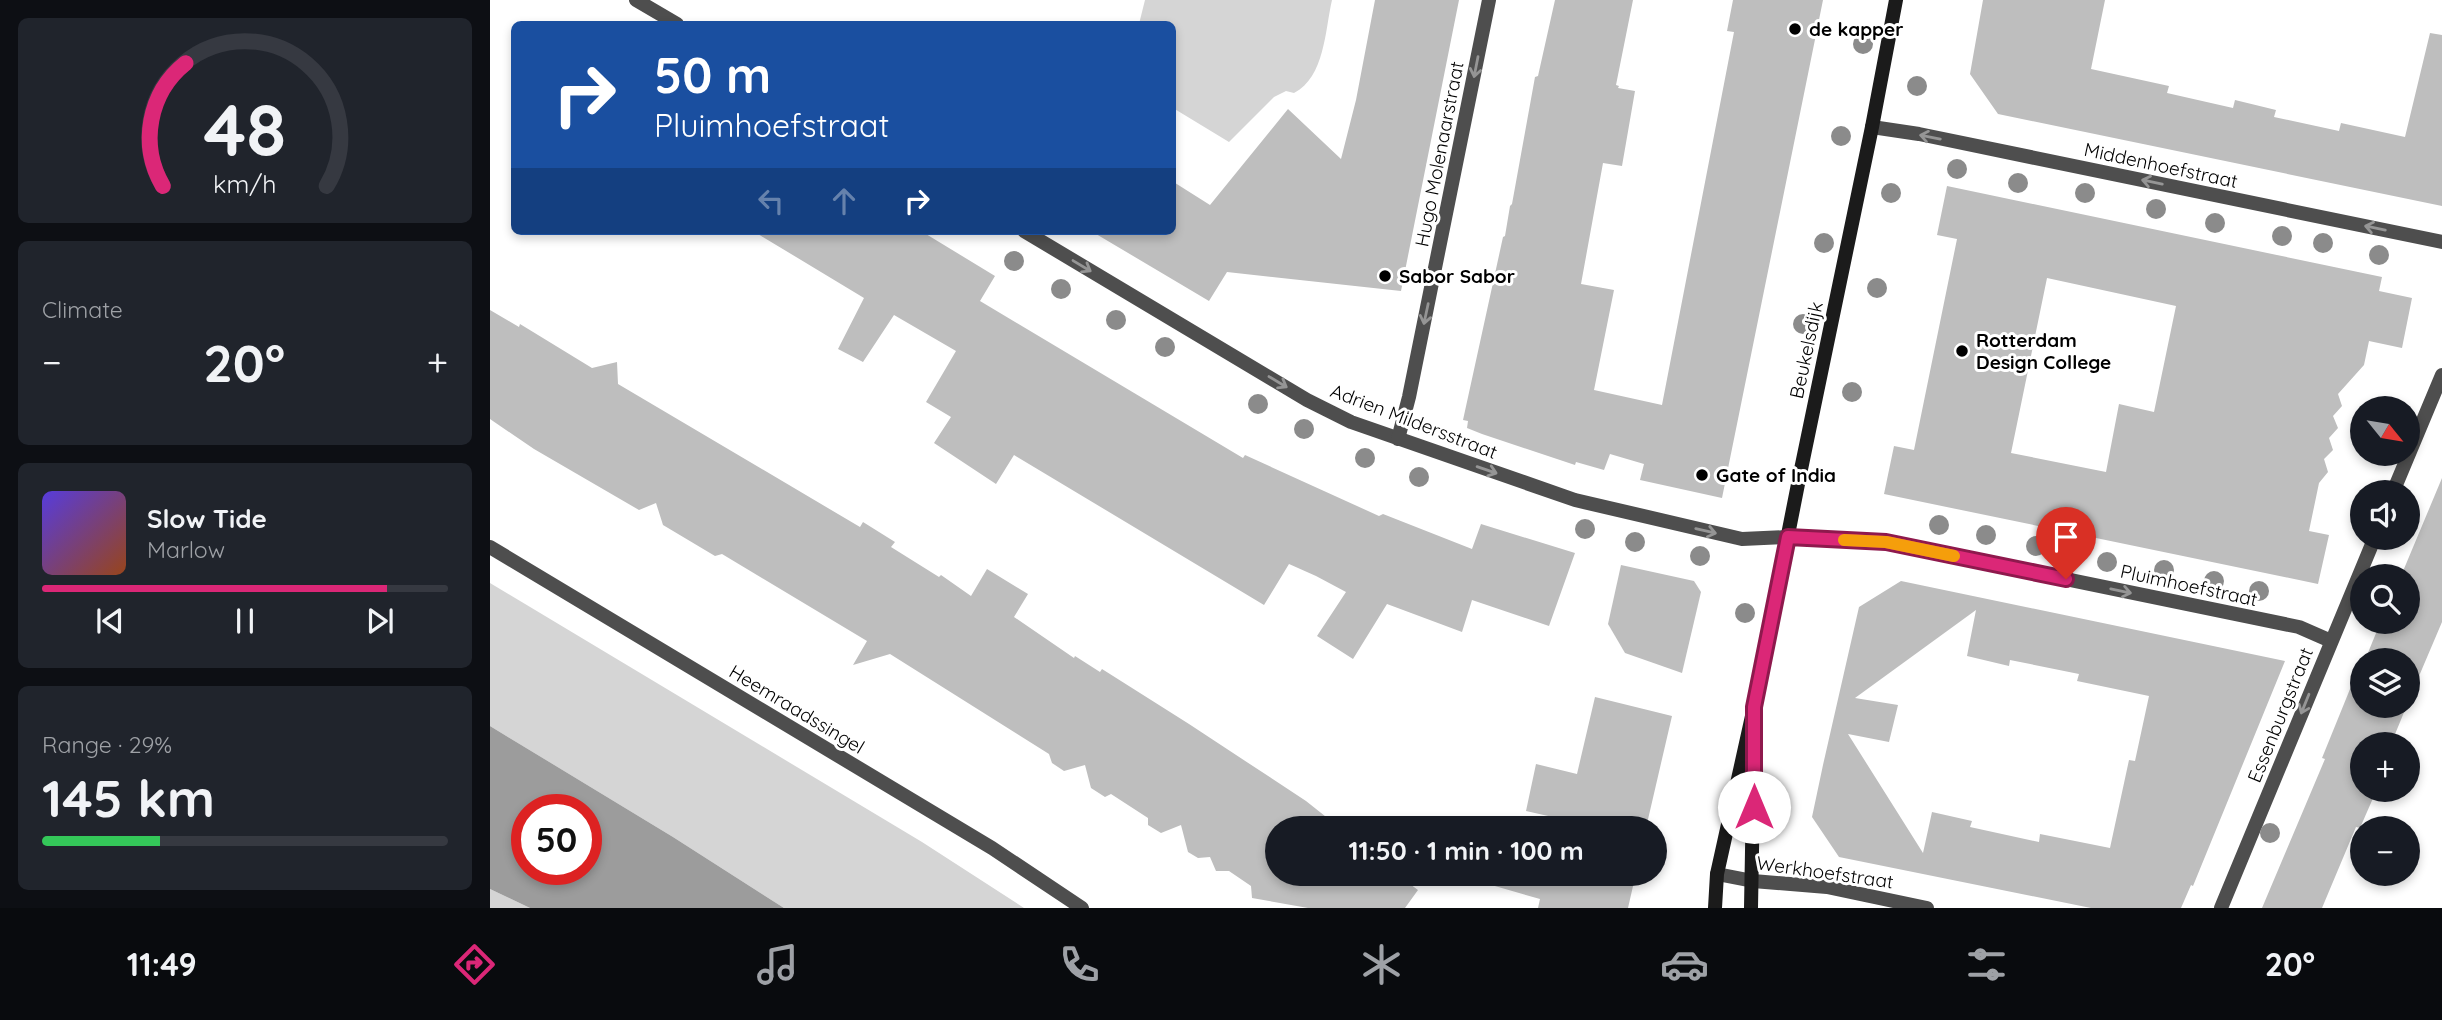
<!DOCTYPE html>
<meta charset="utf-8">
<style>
:root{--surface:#171b24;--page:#20242c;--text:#f1f3f6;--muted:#9ea1a6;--line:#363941;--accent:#db2777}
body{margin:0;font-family:Quicksand,sans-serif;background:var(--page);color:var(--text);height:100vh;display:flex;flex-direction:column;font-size:26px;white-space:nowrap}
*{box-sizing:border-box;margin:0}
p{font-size:23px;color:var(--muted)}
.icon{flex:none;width:38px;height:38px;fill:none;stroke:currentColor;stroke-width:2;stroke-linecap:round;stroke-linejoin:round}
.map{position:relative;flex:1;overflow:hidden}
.panel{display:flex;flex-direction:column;gap:18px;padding:18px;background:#0d0f14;width:490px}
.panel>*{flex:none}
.banner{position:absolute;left:21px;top:21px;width:665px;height:214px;border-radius:10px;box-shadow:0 4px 10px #0003;background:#1a4fa0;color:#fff;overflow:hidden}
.needle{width:46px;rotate:120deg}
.fabs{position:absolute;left:1860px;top:396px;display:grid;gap:14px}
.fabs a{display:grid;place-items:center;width:70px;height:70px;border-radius:50%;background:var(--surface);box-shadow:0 4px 10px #0003;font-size:35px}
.speed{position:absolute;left:21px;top:794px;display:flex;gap:14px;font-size:35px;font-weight:700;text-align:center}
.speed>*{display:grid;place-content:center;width:91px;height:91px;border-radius:50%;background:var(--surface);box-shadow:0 4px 10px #0003;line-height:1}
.speed .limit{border:10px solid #d22;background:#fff;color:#111}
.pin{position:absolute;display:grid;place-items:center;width:60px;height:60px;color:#fff;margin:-72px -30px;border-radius:50% 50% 50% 0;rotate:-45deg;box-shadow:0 0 7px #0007}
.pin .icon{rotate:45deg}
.me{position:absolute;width:77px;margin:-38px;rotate:0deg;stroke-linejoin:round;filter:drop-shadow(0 0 5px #0008)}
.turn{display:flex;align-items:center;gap:24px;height:147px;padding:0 28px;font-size:32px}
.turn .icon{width:91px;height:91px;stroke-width:2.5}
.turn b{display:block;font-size:49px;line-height:60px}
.lanes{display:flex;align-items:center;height:66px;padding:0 28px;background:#0003;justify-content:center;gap:35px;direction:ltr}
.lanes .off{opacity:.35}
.big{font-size:52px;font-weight:800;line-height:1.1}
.panel .widget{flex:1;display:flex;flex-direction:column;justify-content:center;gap:10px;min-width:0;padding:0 24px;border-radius:10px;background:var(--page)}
.panel .dial{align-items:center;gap:0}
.dial svg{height:182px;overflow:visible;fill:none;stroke:var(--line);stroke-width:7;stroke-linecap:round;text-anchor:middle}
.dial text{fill:var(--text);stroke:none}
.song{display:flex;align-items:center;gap:21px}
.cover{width:84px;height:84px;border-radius:10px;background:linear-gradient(135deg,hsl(250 70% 55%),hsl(20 70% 35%))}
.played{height:7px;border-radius:4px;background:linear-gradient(90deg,var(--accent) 85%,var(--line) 85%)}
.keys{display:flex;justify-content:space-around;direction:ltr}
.heat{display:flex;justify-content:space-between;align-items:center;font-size:38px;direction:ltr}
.charge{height:10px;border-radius:5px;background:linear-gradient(90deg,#34c759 29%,var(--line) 0)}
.trip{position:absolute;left:775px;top:816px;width:402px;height:70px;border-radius:35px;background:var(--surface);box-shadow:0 4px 10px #0003;font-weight:800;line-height:70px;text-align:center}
.menu{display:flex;height:112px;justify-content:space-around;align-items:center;background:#090b0e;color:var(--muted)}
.menu .icon{width:49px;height:49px}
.menu .selected{color:var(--accent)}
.menu b{font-size:32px;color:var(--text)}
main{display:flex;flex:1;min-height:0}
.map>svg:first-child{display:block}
.green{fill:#d5d5d5}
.water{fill:#9c9c9c;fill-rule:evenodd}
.building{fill:#bebebe;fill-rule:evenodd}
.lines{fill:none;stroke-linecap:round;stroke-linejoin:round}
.street{stroke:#4e4e4e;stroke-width:14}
.secondary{stroke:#1b1b1b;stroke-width:14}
.tree{fill:#8b8b8b}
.oneway{stroke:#959595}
.route-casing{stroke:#8e194d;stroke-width:18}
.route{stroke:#db2777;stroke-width:12}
.slow{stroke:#f59e0b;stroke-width:12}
.poi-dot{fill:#000;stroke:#fff;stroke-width:2.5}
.labels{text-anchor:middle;stroke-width:6;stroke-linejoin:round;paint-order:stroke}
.poi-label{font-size:19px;font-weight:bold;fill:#000;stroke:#fff;text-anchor:start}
.street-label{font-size:19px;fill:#000;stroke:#fff}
</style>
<main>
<section class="panel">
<div class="widget dial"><svg viewBox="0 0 100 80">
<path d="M14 69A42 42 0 1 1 86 69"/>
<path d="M14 69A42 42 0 0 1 24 15" stroke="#db2777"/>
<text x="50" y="56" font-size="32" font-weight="700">48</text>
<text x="50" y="72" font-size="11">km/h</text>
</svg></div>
<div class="widget"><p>Climate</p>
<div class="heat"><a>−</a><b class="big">20°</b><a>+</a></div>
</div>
<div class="widget">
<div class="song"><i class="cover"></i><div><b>Slow Tide</b><p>Marlow</p></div></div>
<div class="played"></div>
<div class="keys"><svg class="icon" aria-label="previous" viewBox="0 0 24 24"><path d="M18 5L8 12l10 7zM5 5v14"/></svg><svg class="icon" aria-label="pause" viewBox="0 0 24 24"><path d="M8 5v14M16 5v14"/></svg><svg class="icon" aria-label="next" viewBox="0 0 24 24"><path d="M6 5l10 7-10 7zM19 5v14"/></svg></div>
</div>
<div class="widget"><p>Range · 29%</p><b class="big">145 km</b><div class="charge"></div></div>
</section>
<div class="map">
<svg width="1952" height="908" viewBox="0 0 1952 908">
<rect width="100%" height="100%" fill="#fff"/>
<g class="green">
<path d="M655 0H842C835 30 835 77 804 93L796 91 784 97 739 142 683 108 682 24H649Z"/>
<polygon points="0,583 432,842 534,908 294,908 183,837 0,726"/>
<polygon points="0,889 40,908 0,908"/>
</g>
<path class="water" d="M0 726 183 837 294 908H40L0 889ZM37 810H96V870H37Z"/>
<g class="building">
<polygon points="885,0 969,0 911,291 737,272 719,301 601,231 682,231 682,181 720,205 798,109 851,159 866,100"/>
<polygon points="1065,0 1143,0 1126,85 1129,86 1128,88 1145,91 1132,166 1113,163 1091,284 1124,290 1104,390 1172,405 1244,32 1237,31 1243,0 1333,0 1232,498 1150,480 1154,464 1120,454 1114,470 1086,462 1085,465 992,434 977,428 978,421 973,420 1013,237 1015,236 1020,206 1022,204 1045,77 1048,76"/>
<polygon points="1493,0 1615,0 1601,69 1679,86 1677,93 1743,108 1745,100 1786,110 1784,117 1849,131 1851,123 1915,137 1940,33 1952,35 1952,206 1508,114 1480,74"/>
<path d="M1457 186 1892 277 1889 291 1922 298 1912 348 1879 341 1874 365 1848 394 1852 406 1843 416 1848 428 1839 438 1843 450 1834 459 1838 472 1829 483 1819 531 1839 535 1828 584 1394 494 1404 446 1424 450 1467 239 1447 235ZM1557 278 1686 306 1664 412 1629 404 1616 472 1521 453Z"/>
<polygon points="263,231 431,231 505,276 490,301 753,458 755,455 889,516 893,514 982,549 991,524 1085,553 1059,626 982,600 972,632 897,604 863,659 827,636 856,592 826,576 799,564 774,605 524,455 506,484 444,443 461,417 436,402 466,351 404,315 373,362 348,349 374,298"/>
<polygon points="0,310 29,327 30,324 102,368 127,362 128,384 370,527 373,522 405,542 401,547 449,577 451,575 481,596 497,569 538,594 524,617 584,658 585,656 610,672 612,669 699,724 816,801 850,828 788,828 788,873 905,873 928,890 915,908 818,908 762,898 761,886 739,871 726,871 720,857 708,858 698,852 691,825 671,833 658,825 658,818 621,794 615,797 601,788 595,765 574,771 562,763 559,754 400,654 363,665 377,641 232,554 225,556 173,525 166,503 149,510 44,449 0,419"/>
<polygon points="1952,478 1952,622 1918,702 1918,660 1875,660 1891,621 1918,621 1918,576 1911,576"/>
<polygon points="1131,565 1204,581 1211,592 1192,673 1135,653 1118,624"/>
<path d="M1411 581 1795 661 1703 886 1701 885 1691 908H1601L1349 857 1322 817 1333 765 1369 607ZM1486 610 1477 656 1519 666 1520 660 1589 674 1587 681 1659 696 1645 761 1639 760 1620 848 1550 834 1549 842 1480 827 1482 821 1442 812 1433 853 1358 734 1399 742 1408 705 1365 698Z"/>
<polygon points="1871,662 1872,705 1917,705 1901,744 1872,744 1872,789 1887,789 1870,828 1866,827 1832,908 1772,908 1835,759 1832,758"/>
<polygon points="1105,697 1182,716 1156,828 1074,828 1076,820 1036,811 1046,764 1087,774"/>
<polygon points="992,873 1146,873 1138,908 1048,908 1050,899 991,882"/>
</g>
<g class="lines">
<g class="street">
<polyline points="146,0 187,24"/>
<polyline points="1382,127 1429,134 1952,242"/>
<polyline points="534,231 817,400 861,422 1085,500 1252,539 1298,537 1396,542 1809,627 1841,641"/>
<polyline points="908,439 919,397 999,0"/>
<polyline points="1903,492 1952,375"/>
<polyline points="0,547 502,848 592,908"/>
<polyline points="1227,874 1263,881 1337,887 1437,908"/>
<polyline points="1731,908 1885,537"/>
</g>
<g class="secondary">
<polyline points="1225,908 1227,874 1264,707 1309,479 1382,127 1406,0"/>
<polyline points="1261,908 1264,737"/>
</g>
</g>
<g class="tree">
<circle cx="1373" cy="44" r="10"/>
<circle cx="1427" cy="86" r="10"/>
<circle cx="1351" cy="136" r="10"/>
<circle cx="1467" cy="169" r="10"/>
<circle cx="1528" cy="183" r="10"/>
<circle cx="1401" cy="193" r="10"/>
<circle cx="1595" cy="193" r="10"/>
<circle cx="1666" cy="209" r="10"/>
<circle cx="1725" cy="223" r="10"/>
<circle cx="1792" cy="236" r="10"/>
<circle cx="1334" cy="243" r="10"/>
<circle cx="1833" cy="243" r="10"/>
<circle cx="1889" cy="255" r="10"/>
<circle cx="524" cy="261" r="10"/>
<circle cx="1387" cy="288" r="10"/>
<circle cx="571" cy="289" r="10"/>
<circle cx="626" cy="320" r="10"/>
<circle cx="1313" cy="324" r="10"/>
<circle cx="675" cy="347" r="10"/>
<circle cx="1362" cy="392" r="10"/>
<circle cx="768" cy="404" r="10"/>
<circle cx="814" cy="429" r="10"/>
<circle cx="875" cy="458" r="10"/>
<circle cx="929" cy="477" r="10"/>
<circle cx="1449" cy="525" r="10"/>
<circle cx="1095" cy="529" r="10"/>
<circle cx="1496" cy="535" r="10"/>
<circle cx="1145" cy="542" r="10"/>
<circle cx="1546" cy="546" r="10"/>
<circle cx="1577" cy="552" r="10"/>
<circle cx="1210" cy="556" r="10"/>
<circle cx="1617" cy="562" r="10"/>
<circle cx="1674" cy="570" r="10"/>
<circle cx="1724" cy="581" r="10"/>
<circle cx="1769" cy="591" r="10"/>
<circle cx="1255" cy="613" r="10"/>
<circle cx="1780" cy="833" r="10"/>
</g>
<defs><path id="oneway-shaft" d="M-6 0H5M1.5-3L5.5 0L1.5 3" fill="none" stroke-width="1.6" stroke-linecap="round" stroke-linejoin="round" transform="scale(1.75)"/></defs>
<g class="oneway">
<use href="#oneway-shaft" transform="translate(986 67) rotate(101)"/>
<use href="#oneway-shaft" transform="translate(1440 137) rotate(-169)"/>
<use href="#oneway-shaft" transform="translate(1662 182) rotate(-168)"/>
<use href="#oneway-shaft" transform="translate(1885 228) rotate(-168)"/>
<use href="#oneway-shaft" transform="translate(592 266) rotate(31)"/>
<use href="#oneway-shaft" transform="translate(936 314) rotate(102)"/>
<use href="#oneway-shaft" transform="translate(788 382) rotate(31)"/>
<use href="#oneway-shaft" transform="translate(997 470) rotate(19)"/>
<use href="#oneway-shaft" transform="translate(1216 531) rotate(13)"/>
<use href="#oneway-shaft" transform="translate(1631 591) rotate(12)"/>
<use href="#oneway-shaft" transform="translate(1815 704) rotate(112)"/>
</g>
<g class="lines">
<defs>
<polyline id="route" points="1264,807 1264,707 1298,537 1396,542 1576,579"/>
</defs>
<use href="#route" class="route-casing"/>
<use href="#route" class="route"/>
<polyline class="slow" points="1354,540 1396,542 1464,556"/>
</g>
<g class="poi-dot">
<circle cx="1305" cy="29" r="7"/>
<circle cx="895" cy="276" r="7"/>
<circle cx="1472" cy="351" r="7"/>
<circle cx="1212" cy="475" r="7"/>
</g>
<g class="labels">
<g class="poi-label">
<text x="1319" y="36">de kapper</text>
<text x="909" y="283">Sabor Sabor</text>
<text x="1486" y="347">Rotterdam<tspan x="1486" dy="22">Design College</tspan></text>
<text x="1226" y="482">Gate of India</text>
</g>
<g class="street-label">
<text transform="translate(949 154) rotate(-79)" y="7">Hugo Molenaarstraat</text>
<text transform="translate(1671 165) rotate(12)" y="7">Middenhoefstraat</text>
<text transform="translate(1316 350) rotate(-78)" y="7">Beukelsdijk</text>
<text transform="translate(924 421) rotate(21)" y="7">Adrien Mildersstraat</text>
<text transform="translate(1699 585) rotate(12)" y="7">Pluimhoefstraat</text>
<text transform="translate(307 709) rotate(31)" y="7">Heemraadssingel</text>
<text transform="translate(1790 715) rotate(-68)" y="7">Essenburgstraat</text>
<text transform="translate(1335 872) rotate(8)" y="7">Werkhoefstraat</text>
</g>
</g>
</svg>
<div class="fabs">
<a><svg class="needle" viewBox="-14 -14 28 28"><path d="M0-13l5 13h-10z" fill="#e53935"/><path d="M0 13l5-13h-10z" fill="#9ea1a6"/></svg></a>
<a><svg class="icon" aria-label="sound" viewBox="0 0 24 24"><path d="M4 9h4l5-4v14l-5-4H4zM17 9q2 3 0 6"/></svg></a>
<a><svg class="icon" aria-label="search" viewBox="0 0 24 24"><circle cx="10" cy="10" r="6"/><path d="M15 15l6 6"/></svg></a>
<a><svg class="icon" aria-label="layers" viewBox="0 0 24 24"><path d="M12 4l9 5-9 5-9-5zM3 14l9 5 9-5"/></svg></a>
<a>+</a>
<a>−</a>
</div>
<div class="speed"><div class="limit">50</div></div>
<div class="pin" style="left:1576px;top:579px;background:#d93025"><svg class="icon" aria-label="arrive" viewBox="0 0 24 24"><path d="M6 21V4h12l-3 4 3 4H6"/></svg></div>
<svg class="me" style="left:1264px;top:807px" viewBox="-20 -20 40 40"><circle r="19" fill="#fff"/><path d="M0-13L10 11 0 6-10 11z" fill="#db2777"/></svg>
<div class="trip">11:50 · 1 min · 100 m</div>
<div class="banner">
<div class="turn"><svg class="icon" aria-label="right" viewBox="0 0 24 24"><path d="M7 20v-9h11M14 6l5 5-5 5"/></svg><div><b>50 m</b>Pluimhoefstraat</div></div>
<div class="lanes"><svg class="icon off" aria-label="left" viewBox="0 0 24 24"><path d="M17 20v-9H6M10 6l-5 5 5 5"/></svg><svg class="icon off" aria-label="ahead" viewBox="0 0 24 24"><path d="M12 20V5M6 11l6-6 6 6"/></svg><svg class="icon" aria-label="right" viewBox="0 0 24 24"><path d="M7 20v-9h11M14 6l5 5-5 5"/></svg></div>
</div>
</div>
</main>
<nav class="menu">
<b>11:49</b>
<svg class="icon selected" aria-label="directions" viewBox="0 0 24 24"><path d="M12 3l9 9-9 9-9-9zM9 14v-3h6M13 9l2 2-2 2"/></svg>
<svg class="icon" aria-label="music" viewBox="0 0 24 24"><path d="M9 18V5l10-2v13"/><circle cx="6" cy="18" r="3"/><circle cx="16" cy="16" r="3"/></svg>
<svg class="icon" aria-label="phone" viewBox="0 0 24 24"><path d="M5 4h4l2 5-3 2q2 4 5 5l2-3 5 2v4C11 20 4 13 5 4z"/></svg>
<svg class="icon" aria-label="climate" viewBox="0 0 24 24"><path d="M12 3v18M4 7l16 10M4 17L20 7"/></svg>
<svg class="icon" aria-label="car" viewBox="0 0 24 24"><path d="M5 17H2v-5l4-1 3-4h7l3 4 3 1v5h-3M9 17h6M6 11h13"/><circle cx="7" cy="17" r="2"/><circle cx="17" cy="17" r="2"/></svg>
<svg class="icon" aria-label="filters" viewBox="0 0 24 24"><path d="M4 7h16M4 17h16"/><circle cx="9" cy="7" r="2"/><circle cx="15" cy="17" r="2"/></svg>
<b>20°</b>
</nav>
